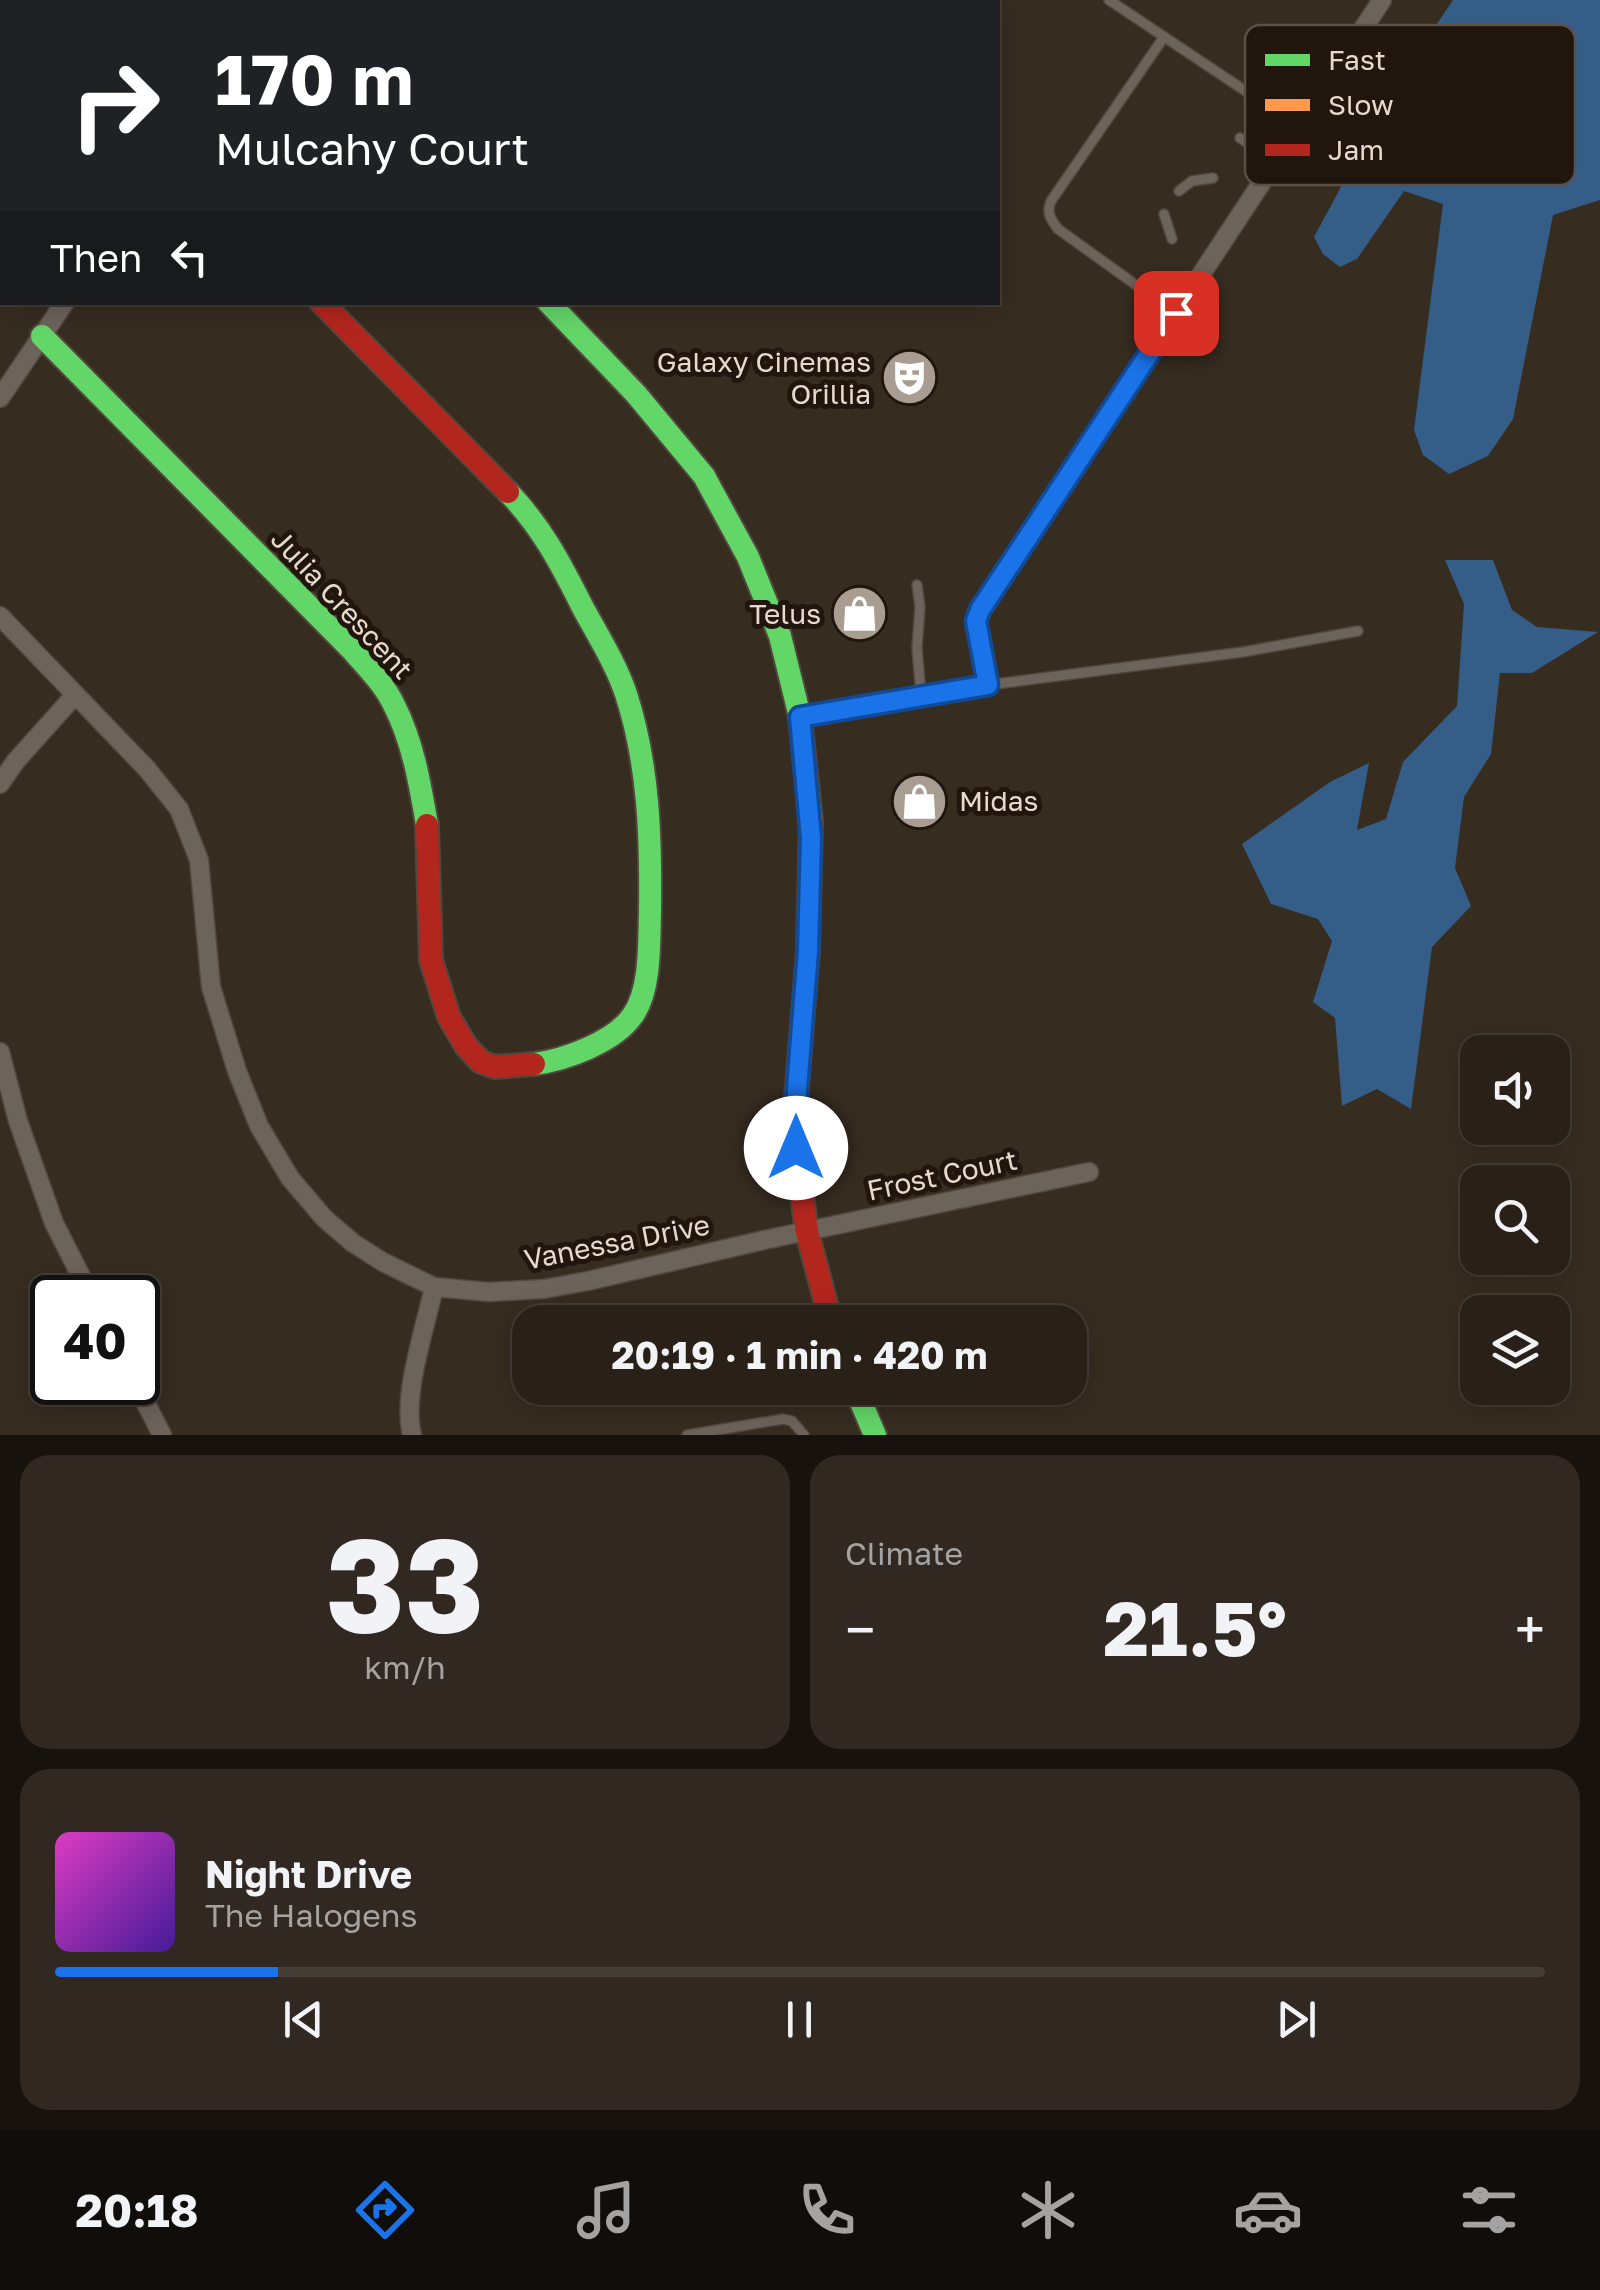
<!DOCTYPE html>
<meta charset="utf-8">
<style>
:root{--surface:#292118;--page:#312921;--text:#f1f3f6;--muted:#a5a3a2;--line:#453e37;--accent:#1a73e8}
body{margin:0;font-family:"Golos Text",sans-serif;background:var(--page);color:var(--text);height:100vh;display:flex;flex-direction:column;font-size:38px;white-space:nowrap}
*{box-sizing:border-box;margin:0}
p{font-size:32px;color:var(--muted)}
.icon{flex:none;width:55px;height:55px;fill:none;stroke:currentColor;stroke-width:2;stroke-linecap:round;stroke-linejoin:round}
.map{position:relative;height:1435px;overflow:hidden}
.drawer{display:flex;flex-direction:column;gap:20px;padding:20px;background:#17120d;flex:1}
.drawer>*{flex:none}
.guide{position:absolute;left:0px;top:0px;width:1000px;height:305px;box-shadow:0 5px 25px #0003,0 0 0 2px var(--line);background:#202124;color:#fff;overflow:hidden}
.fabs{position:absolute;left:1460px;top:1035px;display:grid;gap:20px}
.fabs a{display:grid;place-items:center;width:110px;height:110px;border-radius:20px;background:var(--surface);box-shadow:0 5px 25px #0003,0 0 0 2px var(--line);font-size:50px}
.speed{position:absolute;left:30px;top:1275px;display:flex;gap:20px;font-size:50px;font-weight:700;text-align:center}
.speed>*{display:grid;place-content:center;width:130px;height:130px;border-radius:50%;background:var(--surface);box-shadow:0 5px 25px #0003,0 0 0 2px var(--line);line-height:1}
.speed .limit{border:5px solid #111;border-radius:15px;background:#fff;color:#111}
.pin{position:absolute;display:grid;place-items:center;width:85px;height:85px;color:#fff;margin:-42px;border-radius:20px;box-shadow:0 5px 15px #0006}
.me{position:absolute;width:110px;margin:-55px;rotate:0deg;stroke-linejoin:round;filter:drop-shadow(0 0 8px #0008)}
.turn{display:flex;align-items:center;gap:35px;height:210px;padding:0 50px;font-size:45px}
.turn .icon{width:130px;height:130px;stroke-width:2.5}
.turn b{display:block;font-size:70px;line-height:85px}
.then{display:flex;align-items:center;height:95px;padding:0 50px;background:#0003;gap:20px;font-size:38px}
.big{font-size:75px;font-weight:700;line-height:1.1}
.drawer .card{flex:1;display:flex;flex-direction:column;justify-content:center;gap:15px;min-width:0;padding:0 35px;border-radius:30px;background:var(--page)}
.drawer .dial{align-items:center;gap:0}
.dial b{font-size:130px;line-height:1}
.song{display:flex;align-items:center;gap:30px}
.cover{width:120px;height:120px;border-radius:15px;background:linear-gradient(135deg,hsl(310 70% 55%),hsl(260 70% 35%))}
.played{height:10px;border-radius:5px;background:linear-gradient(90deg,var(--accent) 15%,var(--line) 15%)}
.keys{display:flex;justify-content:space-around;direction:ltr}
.heat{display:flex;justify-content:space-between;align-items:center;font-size:55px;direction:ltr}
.drawer .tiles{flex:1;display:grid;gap:20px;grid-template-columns:1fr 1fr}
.card:last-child{grid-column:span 2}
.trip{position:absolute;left:512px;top:1305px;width:575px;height:100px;border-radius:30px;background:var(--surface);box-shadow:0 5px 25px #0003,0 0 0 2px var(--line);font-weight:700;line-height:100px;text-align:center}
.menu{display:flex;height:160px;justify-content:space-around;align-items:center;background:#100d0a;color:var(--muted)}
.menu .icon{width:70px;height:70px}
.menu .active{color:var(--accent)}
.menu b{font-size:45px;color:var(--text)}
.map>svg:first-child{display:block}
.forest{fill:#515c21}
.water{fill:#345d88}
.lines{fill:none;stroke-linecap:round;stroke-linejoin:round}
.lane-casing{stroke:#51473e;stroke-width:12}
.street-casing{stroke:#51473e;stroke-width:21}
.fast-casing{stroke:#51473e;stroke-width:26}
.slow-casing{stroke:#51473e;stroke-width:26}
.jam-casing{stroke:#51473e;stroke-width:26}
.lane{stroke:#6c635b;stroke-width:9}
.street{stroke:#6c635b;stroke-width:18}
.fast{stroke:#63d668;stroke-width:22}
.slow{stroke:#ff974d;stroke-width:22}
.jam{stroke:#b3261e;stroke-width:22}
.route-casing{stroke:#114b97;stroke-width:25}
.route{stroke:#1a73e8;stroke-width:18}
.labels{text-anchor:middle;stroke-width:10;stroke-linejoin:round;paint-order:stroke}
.poi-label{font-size:28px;fill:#e7d9cc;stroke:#20160d;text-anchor:end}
.street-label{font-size:28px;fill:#e7d9cc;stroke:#20160d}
.key{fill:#20160d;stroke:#5c5046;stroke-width:2.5}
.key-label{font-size:28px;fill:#e7d9cc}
</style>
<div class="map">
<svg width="1600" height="1435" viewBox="0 0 1600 1435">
<rect width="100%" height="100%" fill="#372c20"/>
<polygon class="forest" points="0,0 114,0 117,2 2,2 2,191 0,195"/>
<g class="water">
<polygon points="1453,0 1600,0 1600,200 1553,215 1513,419 1488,456 1449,474 1423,455 1414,430 1443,204 1404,191 1357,259 1340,267 1323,254 1314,237 1369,135 1377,113"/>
<polygon points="1445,560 1493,560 1512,610 1537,627 1598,632 1532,673 1500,673 1491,754 1464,797 1455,868 1471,906 1432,947 1411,1109 1377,1089 1342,1106 1335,1018 1313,1002 1332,941 1318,919 1271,904 1242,844 1330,782 1369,763 1357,830 1386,819 1403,762 1457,706 1464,604"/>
</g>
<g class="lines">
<defs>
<g id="lane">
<polyline points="1109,0 1298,126"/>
<polyline points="728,2 728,0"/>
<path d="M1164 37 1051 201C1046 212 1051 220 1058 229L1175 313"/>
<polyline points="1240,138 1275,161"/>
<polyline points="1179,191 1192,181 1213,178"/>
<polyline points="1164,214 1172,239"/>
<polyline points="917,585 920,607 917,648 921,695"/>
<polyline points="988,685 1243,652 1358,631"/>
<polyline points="687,1435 783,1419 792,1421 804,1435"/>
</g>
<g id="street">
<polyline points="0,398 65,302"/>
<polyline points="0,616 147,769 179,809 199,860 211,987 237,1071 259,1126 290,1178 324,1218 353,1243 383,1262 434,1287 489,1292 544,1289 588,1281 764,1240 1089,1172"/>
<polyline points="800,717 988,685 976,621 980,610 1382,0"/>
<polyline points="0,784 15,762 75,695"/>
<polyline points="0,1052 18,1121 54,1223 92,1298"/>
<polyline points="135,1382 162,1435"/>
<path d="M412 1435C402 1395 425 1329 434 1287"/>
</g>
<g id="fast">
<polyline points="252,0 255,2"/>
<polyline points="548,302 636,394 704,476 748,557 780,636 800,717 811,821 808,951 795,1111 799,1173"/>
<path d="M42 336 351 649C366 666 384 684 394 705 413 742 420 784 427 825"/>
<path d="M508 492C541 526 561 564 582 606 597 634 616 664 626 694 649 765 651 838 650 912 649 942 651 990 633 1015 615 1042 565 1060 534 1064"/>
<polyline points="855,1388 875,1435"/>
</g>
<polyline id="slow" points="348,2 351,0"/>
<g id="jam">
<polyline points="321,302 508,492"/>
<polyline points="427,825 431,960 449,1017 466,1046 481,1062 495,1067 534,1064"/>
<polyline points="799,1173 807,1232 831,1322"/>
</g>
</defs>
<use href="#lane" class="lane-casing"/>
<use href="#street" class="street-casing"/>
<use href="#fast" class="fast-casing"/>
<use href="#slow" class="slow-casing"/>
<use href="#jam" class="jam-casing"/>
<use href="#lane" class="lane"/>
<use href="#street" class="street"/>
<use href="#fast" class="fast"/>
<use href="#slow" class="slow"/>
<use href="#jam" class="jam"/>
</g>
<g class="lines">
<defs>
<polyline id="route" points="796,1148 797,1089 808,951 811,838 800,717 988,685 976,621 980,610 1176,313"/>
</defs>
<use href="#route" class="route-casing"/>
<use href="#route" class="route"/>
</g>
<defs>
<symbol id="theatre-disc" viewBox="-11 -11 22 22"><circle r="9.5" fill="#a99c90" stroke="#20160d"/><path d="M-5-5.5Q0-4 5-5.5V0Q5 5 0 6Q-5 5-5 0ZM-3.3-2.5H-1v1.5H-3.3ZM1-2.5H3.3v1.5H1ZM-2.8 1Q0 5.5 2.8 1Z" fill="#fff"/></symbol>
<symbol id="shop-disc" viewBox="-11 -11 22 22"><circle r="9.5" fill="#a99c90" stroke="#20160d"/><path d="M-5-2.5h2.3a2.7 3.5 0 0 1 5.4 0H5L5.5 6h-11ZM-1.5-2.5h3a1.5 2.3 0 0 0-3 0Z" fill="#fff"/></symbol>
</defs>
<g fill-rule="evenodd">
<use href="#theatre-disc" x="878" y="346" width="63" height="63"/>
<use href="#shop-disc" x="828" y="582" width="63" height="63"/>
<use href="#shop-disc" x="888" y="770" width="63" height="63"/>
</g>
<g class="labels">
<g class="poi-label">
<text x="871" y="372">Galaxy Cinemas<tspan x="871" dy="32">Orillia</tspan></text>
<text x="821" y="624">Telus</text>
<text x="959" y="811" text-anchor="start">Midas</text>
</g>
<g class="street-label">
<text transform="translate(342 604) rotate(47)" y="10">Julia Crescent</text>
<text transform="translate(942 1175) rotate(-12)" y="10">Frost Court</text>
<text transform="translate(617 1242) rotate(-11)" y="10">Vanessa Drive</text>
</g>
</g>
<rect x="1245" y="25" width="330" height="160" rx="15" class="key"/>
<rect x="1265" y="54" width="45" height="12" fill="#63d668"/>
<rect x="1265" y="99" width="45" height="12" fill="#ff974d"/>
<rect x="1265" y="144" width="45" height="12" fill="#b3261e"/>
<g class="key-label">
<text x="1328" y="70">Fast</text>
<text x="1328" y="115">Slow</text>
<text x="1328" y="160">Jam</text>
</g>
</svg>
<div class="fabs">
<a><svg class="icon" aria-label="sound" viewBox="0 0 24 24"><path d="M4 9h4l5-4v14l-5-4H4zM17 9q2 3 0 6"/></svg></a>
<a><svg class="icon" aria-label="search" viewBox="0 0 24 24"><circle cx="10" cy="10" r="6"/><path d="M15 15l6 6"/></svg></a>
<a><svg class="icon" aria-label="layers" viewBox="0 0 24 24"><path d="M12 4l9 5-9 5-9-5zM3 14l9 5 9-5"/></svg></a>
</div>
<div class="speed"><div class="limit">40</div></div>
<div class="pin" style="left:1176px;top:313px;background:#d93025"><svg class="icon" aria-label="arrive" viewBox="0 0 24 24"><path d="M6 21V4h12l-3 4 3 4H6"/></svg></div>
<svg class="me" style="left:796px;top:1148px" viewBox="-20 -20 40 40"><circle r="19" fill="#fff"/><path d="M0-13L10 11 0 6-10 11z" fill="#1a73e8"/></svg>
<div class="trip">20:19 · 1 min · 420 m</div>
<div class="guide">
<div class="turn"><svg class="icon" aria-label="right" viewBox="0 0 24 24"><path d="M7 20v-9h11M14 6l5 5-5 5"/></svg><div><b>170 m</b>Mulcahy Court</div></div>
<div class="then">Then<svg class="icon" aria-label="left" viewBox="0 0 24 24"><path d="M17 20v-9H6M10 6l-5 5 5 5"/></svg></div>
</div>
</div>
<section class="drawer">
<div class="tiles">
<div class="card dial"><b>33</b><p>km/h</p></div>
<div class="card"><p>Climate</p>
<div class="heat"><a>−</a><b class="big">21.5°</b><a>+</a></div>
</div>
<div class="card">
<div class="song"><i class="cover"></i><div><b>Night Drive</b><p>The Halogens</p></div></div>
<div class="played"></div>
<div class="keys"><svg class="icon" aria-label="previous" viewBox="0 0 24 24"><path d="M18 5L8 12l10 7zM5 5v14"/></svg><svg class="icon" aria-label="pause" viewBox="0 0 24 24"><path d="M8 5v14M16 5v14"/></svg><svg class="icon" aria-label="next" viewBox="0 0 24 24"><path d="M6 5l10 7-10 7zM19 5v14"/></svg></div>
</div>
</div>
</section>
<nav class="menu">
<b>20:18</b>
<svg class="icon active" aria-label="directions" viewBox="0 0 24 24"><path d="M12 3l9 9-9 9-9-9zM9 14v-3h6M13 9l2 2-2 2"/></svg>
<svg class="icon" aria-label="music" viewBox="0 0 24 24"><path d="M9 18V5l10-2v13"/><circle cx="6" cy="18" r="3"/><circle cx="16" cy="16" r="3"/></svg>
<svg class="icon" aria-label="phone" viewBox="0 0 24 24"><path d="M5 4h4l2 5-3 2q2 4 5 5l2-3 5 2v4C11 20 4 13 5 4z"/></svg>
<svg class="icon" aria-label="climate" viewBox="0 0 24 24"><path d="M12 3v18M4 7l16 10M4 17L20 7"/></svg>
<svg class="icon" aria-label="car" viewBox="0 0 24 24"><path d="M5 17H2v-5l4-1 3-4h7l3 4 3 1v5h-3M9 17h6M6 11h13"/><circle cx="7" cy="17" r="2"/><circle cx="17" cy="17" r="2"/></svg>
<svg class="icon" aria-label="filters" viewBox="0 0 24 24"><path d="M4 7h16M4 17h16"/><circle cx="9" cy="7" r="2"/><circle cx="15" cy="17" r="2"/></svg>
</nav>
